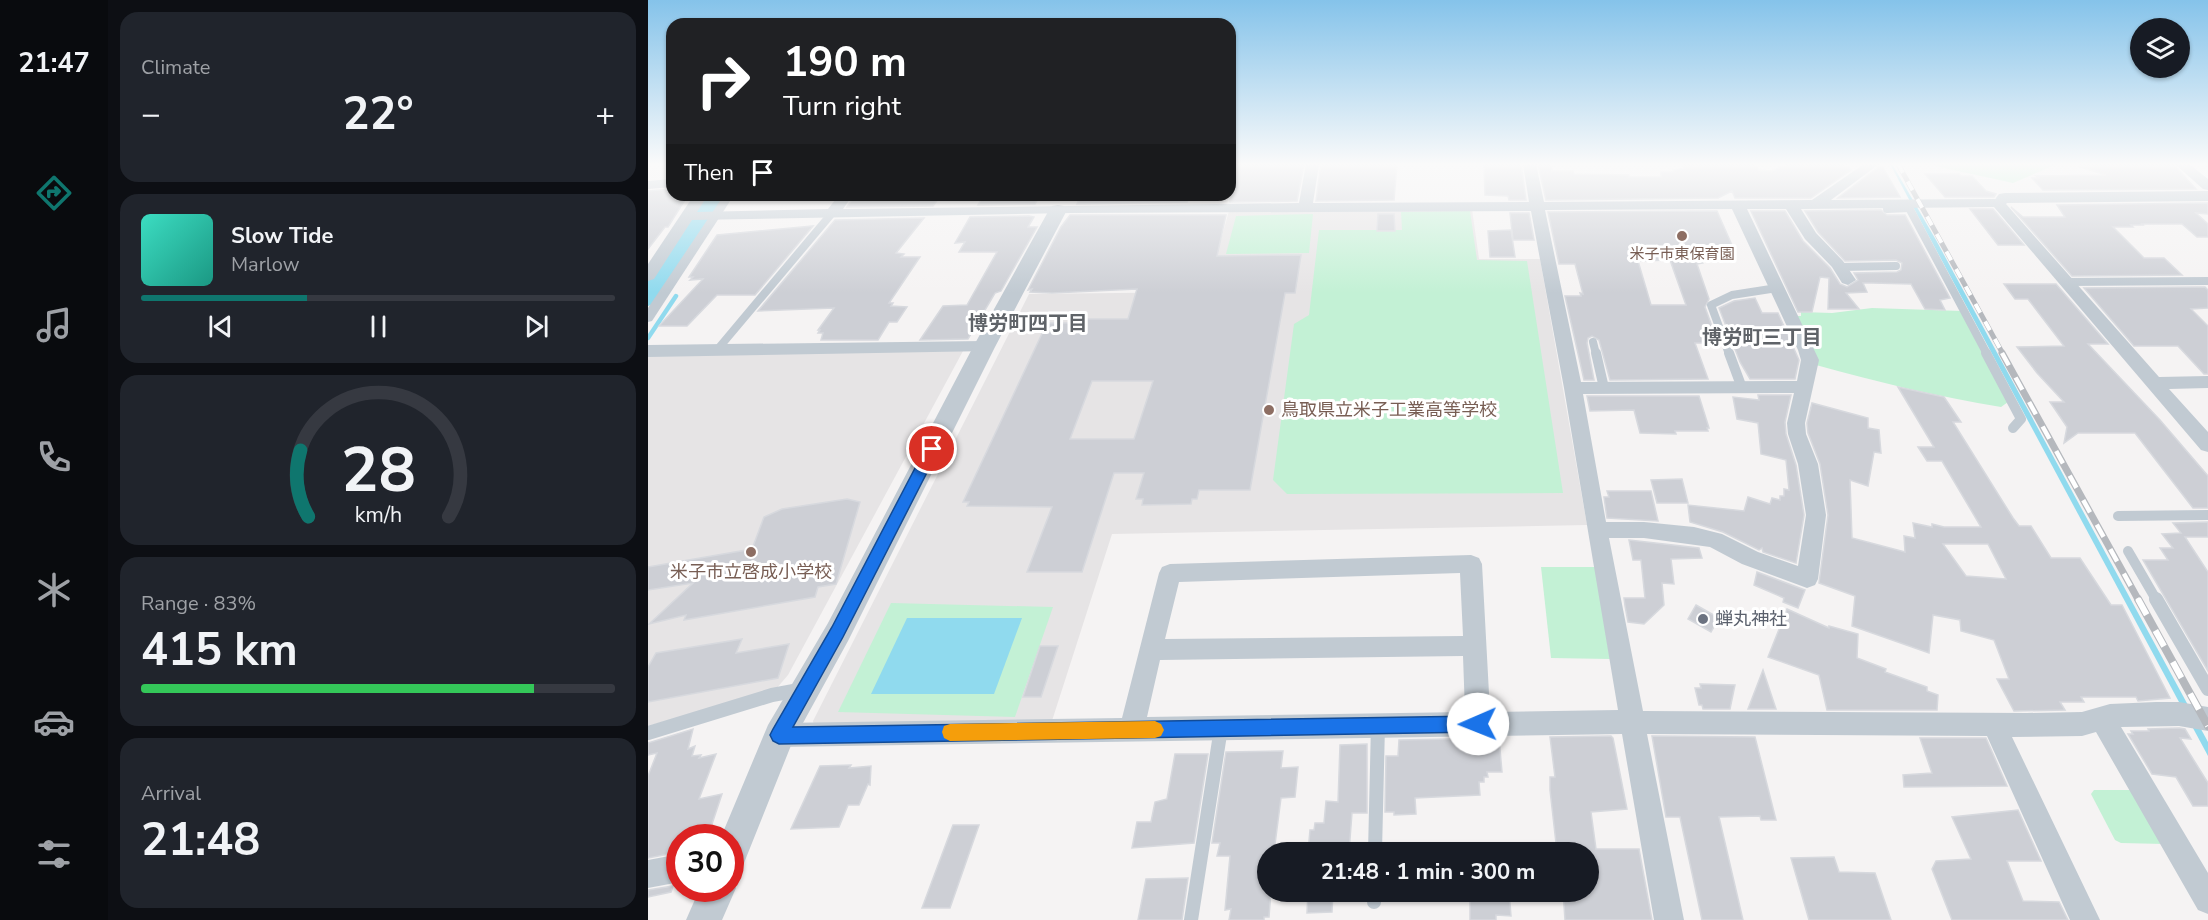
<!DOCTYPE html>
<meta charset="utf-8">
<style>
:root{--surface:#171b24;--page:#20242c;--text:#f1f3f6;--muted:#9ea1a6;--line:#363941;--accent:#0f766e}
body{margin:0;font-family:"Nunito Sans","Noto Sans JP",sans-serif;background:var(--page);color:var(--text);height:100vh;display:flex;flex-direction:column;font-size:22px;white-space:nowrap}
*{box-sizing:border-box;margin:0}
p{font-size:20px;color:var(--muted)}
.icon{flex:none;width:33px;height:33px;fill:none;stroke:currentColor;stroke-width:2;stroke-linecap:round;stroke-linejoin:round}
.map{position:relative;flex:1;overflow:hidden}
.panel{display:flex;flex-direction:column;gap:12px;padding:12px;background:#0d0f14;width:540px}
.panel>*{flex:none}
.hud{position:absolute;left:18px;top:18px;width:570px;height:183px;border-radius:18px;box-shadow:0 2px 4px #0004;background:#202124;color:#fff;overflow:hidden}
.buttons{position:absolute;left:1482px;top:18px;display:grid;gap:12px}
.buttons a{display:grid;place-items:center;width:60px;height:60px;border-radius:50%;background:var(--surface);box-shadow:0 2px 4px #0004;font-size:30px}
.speed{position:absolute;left:18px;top:824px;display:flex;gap:12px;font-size:30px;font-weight:700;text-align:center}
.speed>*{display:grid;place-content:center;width:78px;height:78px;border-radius:50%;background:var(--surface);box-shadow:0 2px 4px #0004;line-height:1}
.speed .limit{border:9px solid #d22;background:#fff;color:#111}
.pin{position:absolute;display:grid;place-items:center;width:51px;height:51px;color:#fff;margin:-26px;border:3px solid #fff;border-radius:50%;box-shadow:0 2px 6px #0007}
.me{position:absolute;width:66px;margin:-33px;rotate:269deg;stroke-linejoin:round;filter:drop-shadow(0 0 4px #0008)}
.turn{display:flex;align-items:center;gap:21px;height:126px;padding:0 18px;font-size:27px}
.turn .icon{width:78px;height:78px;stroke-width:2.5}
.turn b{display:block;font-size:42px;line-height:51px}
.then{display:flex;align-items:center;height:57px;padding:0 18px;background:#0003;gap:12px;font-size:22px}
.big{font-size:45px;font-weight:700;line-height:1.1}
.panel .tile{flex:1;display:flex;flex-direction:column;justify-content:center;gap:9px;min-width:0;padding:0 21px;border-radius:18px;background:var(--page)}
.panel .dial{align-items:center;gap:0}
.dial svg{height:156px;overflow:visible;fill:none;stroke:var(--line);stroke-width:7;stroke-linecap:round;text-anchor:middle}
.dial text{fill:var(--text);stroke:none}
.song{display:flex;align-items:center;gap:18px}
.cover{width:72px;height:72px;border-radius:9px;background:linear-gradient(135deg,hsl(170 70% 55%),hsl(170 70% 35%))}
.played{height:6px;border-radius:3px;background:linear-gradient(90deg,var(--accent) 35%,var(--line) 35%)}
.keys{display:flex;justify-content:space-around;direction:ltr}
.heat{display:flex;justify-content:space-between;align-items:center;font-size:33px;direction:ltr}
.charge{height:9px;border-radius:4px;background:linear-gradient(90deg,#34c759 83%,var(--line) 0)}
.trip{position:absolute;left:609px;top:842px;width:342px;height:60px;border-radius:30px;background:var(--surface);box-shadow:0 2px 4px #0004;font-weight:700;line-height:60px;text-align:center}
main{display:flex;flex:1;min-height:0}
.menu{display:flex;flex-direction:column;width:108px;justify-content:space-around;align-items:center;background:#090b0e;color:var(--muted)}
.menu .icon{width:42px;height:42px}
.menu .current{color:var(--accent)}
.menu b{font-size:27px;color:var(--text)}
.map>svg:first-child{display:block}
.education{fill:#e6e4e5}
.green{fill:#c3f1d5}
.water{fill:#90daee}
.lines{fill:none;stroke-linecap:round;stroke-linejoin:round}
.stream{stroke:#90daee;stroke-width:4.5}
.river{fill:#90daee;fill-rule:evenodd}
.building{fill:#cdcfd5;stroke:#d7d9de;stroke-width:1.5;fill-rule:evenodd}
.service-far2{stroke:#c1cad2;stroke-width:8}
.service-far1{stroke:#c1cad2;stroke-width:10}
.service{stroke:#c1cad2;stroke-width:14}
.pedestrian{fill:#c1cad2;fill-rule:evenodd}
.minor{fill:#c1cad2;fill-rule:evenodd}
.tertiary{fill:#c1cad2;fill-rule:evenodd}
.rail-far2-casing{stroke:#b5b8bd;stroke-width:5}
.rail-far1-casing{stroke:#b5b8bd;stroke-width:7}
.rail-casing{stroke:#b5b8bd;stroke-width:8}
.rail-far2{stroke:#fff;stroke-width:4;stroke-dasharray:10;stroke-linecap:butt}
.rail-far1{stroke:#fff;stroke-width:4.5;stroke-dasharray:14;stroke-linecap:butt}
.rail{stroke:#fff;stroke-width:6;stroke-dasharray:18;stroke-linecap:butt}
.route{fill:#1a73e8;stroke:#114b97;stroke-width:1.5}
.slow{fill:#f59e0b}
.education-dot{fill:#8d6e63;stroke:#fff;stroke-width:2}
.worship-dot{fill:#6b7280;stroke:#fff;stroke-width:2}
.labels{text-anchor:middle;stroke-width:6;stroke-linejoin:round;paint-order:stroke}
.far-education-label{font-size:15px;fill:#785e54;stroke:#fff}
.education-label{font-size:18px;fill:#785e54;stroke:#fff;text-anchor:start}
.worship-label{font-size:18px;fill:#5b616d;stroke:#fff;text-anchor:start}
.neighbourhood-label{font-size:20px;font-weight:bold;fill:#5f6368;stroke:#fff}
</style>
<main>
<nav class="menu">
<b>21:47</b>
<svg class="icon current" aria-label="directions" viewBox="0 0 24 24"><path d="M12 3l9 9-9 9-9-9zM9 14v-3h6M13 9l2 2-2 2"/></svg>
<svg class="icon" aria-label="music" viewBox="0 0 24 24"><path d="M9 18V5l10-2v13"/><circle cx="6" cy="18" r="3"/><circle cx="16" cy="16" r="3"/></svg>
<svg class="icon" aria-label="phone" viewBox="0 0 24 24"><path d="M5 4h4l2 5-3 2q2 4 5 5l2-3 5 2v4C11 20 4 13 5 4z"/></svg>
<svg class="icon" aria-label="climate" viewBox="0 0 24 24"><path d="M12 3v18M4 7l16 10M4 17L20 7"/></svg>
<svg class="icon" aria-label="car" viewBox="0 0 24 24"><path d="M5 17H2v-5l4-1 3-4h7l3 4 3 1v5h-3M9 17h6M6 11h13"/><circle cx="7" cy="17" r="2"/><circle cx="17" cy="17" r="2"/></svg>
<svg class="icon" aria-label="filters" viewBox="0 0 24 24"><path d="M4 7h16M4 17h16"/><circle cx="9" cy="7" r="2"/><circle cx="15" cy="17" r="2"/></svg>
</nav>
<section class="panel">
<div class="tile"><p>Climate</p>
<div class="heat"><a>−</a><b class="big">22°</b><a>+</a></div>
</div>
<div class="tile">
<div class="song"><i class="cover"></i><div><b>Slow Tide</b><p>Marlow</p></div></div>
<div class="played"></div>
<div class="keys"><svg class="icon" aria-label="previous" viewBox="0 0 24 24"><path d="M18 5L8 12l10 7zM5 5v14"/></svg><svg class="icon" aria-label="pause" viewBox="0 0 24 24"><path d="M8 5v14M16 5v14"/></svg><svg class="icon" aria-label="next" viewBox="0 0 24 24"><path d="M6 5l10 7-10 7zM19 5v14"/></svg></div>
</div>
<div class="tile dial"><svg viewBox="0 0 100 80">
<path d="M14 69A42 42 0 1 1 86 69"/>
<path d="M14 69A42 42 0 0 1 10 35" stroke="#0f766e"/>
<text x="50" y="56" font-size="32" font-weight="700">28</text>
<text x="50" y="72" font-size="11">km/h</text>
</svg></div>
<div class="tile"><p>Range · 83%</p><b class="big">415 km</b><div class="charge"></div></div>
<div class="tile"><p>Arrival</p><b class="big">21:48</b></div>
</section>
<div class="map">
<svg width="1560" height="920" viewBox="0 0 1560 920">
<rect width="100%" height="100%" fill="#f5f3f3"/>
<g class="education">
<polygon points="824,209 831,259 892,259 939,525 464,534 402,727 166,726 165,721 381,294 558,292 581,211"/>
<polygon points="315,351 140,675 128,689 0,726 0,354"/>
</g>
<g class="green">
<polygon points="1278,164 1409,164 1365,183"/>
<polygon points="822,211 829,260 879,261 915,493 639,494 625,480 646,324 661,315 671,230 754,230 753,212"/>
<polygon points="665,214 661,253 578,254 588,216"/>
<path d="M1224 308 1314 311 1360 402 1353 407C1291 397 1229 382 1168 365L1149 316H1153V312L1184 313Z"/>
<polygon points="893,567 947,567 962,659 903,658"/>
<polygon points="243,603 405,607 367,717 190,712"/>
<polygon points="1446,790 1486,790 1516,844 1473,843 1467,840 1443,794"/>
</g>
<g class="water">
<polygon points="1242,164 1244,164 1288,240 1560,742 1560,756"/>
<polygon points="259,618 374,618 346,694 223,694"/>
</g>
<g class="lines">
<polyline class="stream" points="0,338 28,296"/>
<polygon class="river" points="57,195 81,195 10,303 0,306 0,276"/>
</g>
<g class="building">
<polygon points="582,164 656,164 649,201 582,202"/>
<polygon points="673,164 749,164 746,200 668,201"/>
<polygon points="836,164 873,164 878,200 861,200 860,196 837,195"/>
<polygon points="890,164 903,164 904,171 925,171 926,174 981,175 981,177 1013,177 1013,172 1026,172 1025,170 1037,168 1034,164 1107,164 1110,170 1123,171 1141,164 1197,164 1203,170 1163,198 1087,198 1084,191 1070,198 898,200"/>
<polygon points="1233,164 1252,197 1190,198 1232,166"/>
<polygon points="1433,164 1525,164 1548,189 1395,190 1384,178 1391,178 1388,176 1458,175 1432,167"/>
<polygon points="1277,174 1311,174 1313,176 1324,176 1338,191 1348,194 1346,197 1297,197"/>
<polygon points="24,189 24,195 40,195 20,227 17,227 0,249 0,191"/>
<polygon points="207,195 223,195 220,199 267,199 270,195 293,195 285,206 199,207"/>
<polygon points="336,195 392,195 387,204 330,205"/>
<polygon points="433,195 542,195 539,202 429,204"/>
<polygon points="1560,203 1560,214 1548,213 1560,224 1560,237 1549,237 1534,224 1494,224 1495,225 1483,225 1485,227 1465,227 1496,258 1516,258 1534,275 1424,276 1363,207 1375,217 1417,217 1409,205"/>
<polygon points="1322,209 1345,209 1376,245 1350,245"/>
<polygon points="1233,210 1239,215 1257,215 1302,298 1292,300 1297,310 1277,309 1263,284 1224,283 1215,283 1219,292 1198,293 1211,309 1180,309 1181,278 1172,277 1164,312 1150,312 1103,211 1137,211 1155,241 1182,268 1192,284 1199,287 1210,280 1206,273 1249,272 1253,270 1254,263 1248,260 1197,261 1170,232 1157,211"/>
<path d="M1069 211 1087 252H1051L1055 263 1049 264 1061 299 1057 307 1070 343H1047L1060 379 962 380 951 340 944 336 940 338 939 343 946 380H936L917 296H933L932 293 935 294 927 264H911L900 212ZM1022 260 1038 305H1003L990 261Z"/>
<polygon points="862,213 881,213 886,240 865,240"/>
<polygon points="730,214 746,214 747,231 729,231"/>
<path d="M422 215H578L569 256 653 255 647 293H637L602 490H551L549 499H544L543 504 494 505 495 499H488L496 473H466L434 572H379L404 507 319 506 321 502H315L399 323H430L432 319H480L489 289 404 293 382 292 384 289 380 290 413 227ZM444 381H505L486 439H422Z"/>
<polygon points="381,216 386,217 380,227 389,227 353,291 347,293 320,339 272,340 295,306 319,305 349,252 311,252 317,242 307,243 322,217"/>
<polygon points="276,218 248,253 256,254 253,257 272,257 241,303 245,303 243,306 259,307 249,322 241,322 230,340 173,340 175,333 170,333 172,330 170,330 186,308 110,311 187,220"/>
<polygon points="165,226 107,295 69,295 39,326 11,326 55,279 42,280 45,277 41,277 69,235"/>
<polygon points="863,230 867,257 842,257 840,231"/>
<polygon points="1356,284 1408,284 1460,344 1440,344 1512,420 1560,476 1560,508 1545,508 1487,433 1430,433 1416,443 1419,427 1402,402 1416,402 1389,373 1369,347 1416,346 1380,299 1367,299"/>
<polygon points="1557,287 1560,290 1560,308 1543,309 1560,326 1560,374 1556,374 1530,346 1486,346 1436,288"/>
<polygon points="1107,298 1114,313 1130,313 1151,360 1147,379 1102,379 1092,362 1071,308 1086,301"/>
<path d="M1250 387 1296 397 1313 422H1305L1365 518 1371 526H1383L1403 558H1432L1463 605H1474L1522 698 1490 701 1488 697H1433L1436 702H1412L1417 710 1366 711 1349 679H1361L1346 640 1313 631 1312 620 1285 615 1281 653 1204 626 1207 596 1171 583 1180 515 1172 464 1160 433 1159 423 1164 403 1220 418V428L1231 430 1233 453 1226 452 1220 486 1202 480 1204 538 1257 552 1256 536 1267 538 1265 523 1284 527V524L1296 527H1333L1294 461H1279L1270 447H1286ZM1295 544H1340L1358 579 1318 576Z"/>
<polygon points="1110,395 1143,395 1137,422 1138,434 1148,465 1156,515 1148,563 1115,552 1114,548 1111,550 1075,532 1042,522 1040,505 1096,511 1100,497 1122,504 1124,498 1132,500 1132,496 1136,496 1136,489 1141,490 1138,460 1113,454 1110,423 1089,419 1085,397 1111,400"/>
<polygon points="939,396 1051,396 1061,428 1059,428 1060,431 1027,431 1028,434 992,433 986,410 942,411"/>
<polygon points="1034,479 1040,503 1009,503 1003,480"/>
<polygon points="959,491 1003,491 1010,521 959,518 956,497 961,497"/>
<polygon points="199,499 212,502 188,584 170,587 167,597 36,620 38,615 1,624 45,583 0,590 0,567 104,549 116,517 134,509"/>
<polygon points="1560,522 1560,537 1537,537 1560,572 1560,671 1495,560 1520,560 1512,548 1525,548 1514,534 1533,533 1525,523"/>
<polygon points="981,540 1051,548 1054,558 1023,559 1026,584 1014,583 1016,605 996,624 980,622 977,606 976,598 997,598 993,560 985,560"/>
<polygon points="1109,572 1157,590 1150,608 1135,602 1136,598 1106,585"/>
<polygon points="1048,605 1071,618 1063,632 1040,619"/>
<polygon points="1139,609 1181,628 1181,626 1210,634 1209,658 1238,669 1237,672 1279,687 1279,691 1290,695 1289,710 1179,710 1171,675 1120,657"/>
<polygon points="94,639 88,653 141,644 130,678 0,702 0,667 8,653"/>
<polygon points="392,646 410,646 393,697 375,697"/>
<polygon points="1115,670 1128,709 1100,709"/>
<polygon points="1052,684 1087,685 1082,709 1055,709 1054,705 1051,705 1047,688 1053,688"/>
<polygon points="1531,728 1537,729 1543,739 1532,738 1560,783 1560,806 1545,806 1528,777 1504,774 1480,734 1485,734 1483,731 1501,731 1500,729"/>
<polygon points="45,729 40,749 47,746 44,756 53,755 51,758 68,754 51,799 74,794 61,833 56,837 32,837 32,852 0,858 0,776 9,753 0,755 0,743"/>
<polygon points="963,736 965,738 979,809 943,812 948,849 991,849 1004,920 917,920 915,891 940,891 940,852 909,852 902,790 902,777 907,777 902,737"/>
<polygon points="1004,736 1107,737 1128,820 1113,820 1112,816 1071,817 1095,920 1054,920 1032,817 1018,817"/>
<polygon points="851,738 854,772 839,772 840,777 836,777 836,782 831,782 832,795 767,798 768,814 746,815 746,812 737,812 738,756 750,756 751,740"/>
<polygon points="1272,738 1338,738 1359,786 1256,787 1255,775 1284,773"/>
<polygon points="719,744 719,813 704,813 701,852 660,852 662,830 666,830 667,823 676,823 678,801 690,802 692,745"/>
<polygon points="635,751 633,768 650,767 647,797 633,798 626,852 620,852 620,891 623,891 621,917 616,917 616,920 581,920 583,909 577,910 582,856 569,856 572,843 564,843 578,752"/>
<polygon points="527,754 560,754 546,843 484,848 489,822 503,822 507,802 519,799"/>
<polygon points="203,765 201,768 223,766 222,785 220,784 211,805 200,805 191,827 143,829 172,766"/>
<polygon points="1370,810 1393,861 1359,861 1375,901 1411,902 1420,920 1304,920 1284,869 1288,861 1323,859 1304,817"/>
<polygon points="305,825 331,825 302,908 274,908"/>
<polygon points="1186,857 1191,872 1227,873 1243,920 1161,920 1143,858"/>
<polygon points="540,878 534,920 490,920 498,879"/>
<polygon points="25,886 23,892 0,897 0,890"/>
<polygon points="660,891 685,891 684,912 659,913"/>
<polygon points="822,891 861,891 863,916 848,915 848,920 822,920"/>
</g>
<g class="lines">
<g class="service-far2">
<polyline points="1259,204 1339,354"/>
<polyline points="1239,209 1261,208"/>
<polyline points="1192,267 1248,266"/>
<polyline points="1418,282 1560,281"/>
<polyline points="945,342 948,354"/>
<polyline points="69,350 185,212"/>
<polyline points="1081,354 1063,305 1084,295 1129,288"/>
</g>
<g class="service-far1">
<polyline points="948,353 956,388"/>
<polyline points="1081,353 1094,388"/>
<polyline points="1338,353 1373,419 1365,428"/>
<polyline points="1470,516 1560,515"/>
<polyline points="1480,551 1509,601"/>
</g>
<g class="service">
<polyline points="1508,599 1560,689"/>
<polyline points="0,733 124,695 151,690"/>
<polyline points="727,852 730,725"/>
<polyline points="726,891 726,902"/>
<polyline points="543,920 573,728"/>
</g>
<polygon class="pedestrian" points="76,195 86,195 4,321 0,322 0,308"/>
<g class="minor">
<path d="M658 164H671L665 203 881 202 875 164H888L896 202 1164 200 1216 164H1231L1183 200 1347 199 1357 194 1362 195 1364 198 1358 204 1511 377 1560 376V388L1521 389 1560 432V452L1553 450 1346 207 1153 209 1168 233 1195 261 1208 280 1200 285 1194 283 1184 267 1157 239 1138 209H1099L1171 360 1157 423 1158 434 1170 464 1178 515 1170 579 1167 585 1159 588 1094 564 1062 547 996 538H961L995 711 1379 713 1434 712 1462 704 1508 702H1531L1560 707V731L1531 726 1473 727 1560 873V914L1550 910 1448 732 1434 736 1364 737 1452 920H1422L1339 736 999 734 1036 920H1006L974 734 131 747 122 743 118 735 122 727 131 723 474 718 511 573 514 567 522 564 823 555 831 558 834 564 842 712 970 710 916 388 883 211 422 213 44 220 6 279 0 281V264L46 195H60L49 212 180 209 191 195H205L195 209 651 203ZM1084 209 1150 350 1153 360 1149 381 933 382 897 210ZM1146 393 1139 423 1140 434 1150 464 1158 515 1150 566 1110 552 1074 534 1046 527 996 522H958L935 394ZM812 573 815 636 517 639 531 582ZM815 656 817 712 499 717 512 660Z"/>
<polygon points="1527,164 1541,164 1560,179 1560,190 1555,189"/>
<polygon points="24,179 24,187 0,189 0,181"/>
<polygon points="336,341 342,343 345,347 342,351 0,357 0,345"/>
<polygon points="32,854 32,882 0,888 0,860"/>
</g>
<g class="tertiary">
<polygon points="1560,191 1560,201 1357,203 1351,202 1348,198 1351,194 1357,193"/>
<polygon points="410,205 416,206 419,210 347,347 200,641 144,743 94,868 82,873 82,837 73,837 120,725 180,623 325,347 401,210 404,206"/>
<polygon points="82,876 88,888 74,920 38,920 52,888 82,888"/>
</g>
<defs>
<polyline id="rail-far2" points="1250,164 1355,354"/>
<polyline id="rail-far1" points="1354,353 1491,601"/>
<polyline id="rail" points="1490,599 1560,726"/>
</defs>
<use href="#rail-far2" class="rail-far2-casing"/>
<use href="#rail-far1" class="rail-far1-casing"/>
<use href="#rail" class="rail-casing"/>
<use href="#rail-far2" class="rail-far2"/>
<use href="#rail-far1" class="rail-far1"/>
<use href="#rail" class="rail"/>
</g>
<linearGradient id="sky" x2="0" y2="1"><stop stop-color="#85c3ea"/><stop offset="0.56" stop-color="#fafafa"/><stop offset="1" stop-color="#fafafa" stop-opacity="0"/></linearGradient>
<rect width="1560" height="293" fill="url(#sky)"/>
<polygon class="route" points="284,444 291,449 195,637 145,727 830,716 836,718 838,724 836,730 830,732 131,744 125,741 122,735 125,729 184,627 277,449"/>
<polygon class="slow" points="507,721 513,724 516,730 513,736 507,738 302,741 296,738 294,732 296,726 302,724"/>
<g class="education-dot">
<circle cx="1034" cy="236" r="6"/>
<circle cx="621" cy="410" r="6"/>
<circle cx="103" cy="552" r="6"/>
</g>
<circle class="worship-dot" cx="1055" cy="619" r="6"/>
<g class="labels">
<g class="far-education-label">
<text x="1034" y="259">米子市東保育園</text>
</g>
<g class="education-label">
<text x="633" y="416">鳥取県立米子工業高等学校</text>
<text x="103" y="578" text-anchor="middle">米子市立啓成小学校</text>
</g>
<g class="worship-label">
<text x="1067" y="625">蝉丸神社</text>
</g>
<g class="neighbourhood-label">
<text x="380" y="330">博労町四丁目</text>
<text x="1114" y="344">博労町三丁目</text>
</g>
</g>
</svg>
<div class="buttons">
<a><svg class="icon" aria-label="layers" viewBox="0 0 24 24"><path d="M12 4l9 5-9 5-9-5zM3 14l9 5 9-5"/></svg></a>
</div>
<div class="speed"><div class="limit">30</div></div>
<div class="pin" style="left:284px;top:449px;background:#d93025"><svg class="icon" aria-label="arrive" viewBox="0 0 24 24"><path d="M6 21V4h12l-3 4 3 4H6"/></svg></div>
<svg class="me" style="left:830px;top:724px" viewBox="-20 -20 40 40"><circle r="19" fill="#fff"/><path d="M0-13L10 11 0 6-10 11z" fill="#1a73e8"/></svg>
<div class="trip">21:48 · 1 min · 300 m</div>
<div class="hud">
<div class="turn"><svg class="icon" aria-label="right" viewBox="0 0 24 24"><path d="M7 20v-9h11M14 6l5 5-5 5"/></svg><div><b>190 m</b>Turn right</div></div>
<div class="then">Then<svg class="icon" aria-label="arrive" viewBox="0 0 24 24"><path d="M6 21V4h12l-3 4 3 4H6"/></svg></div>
</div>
</div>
</main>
